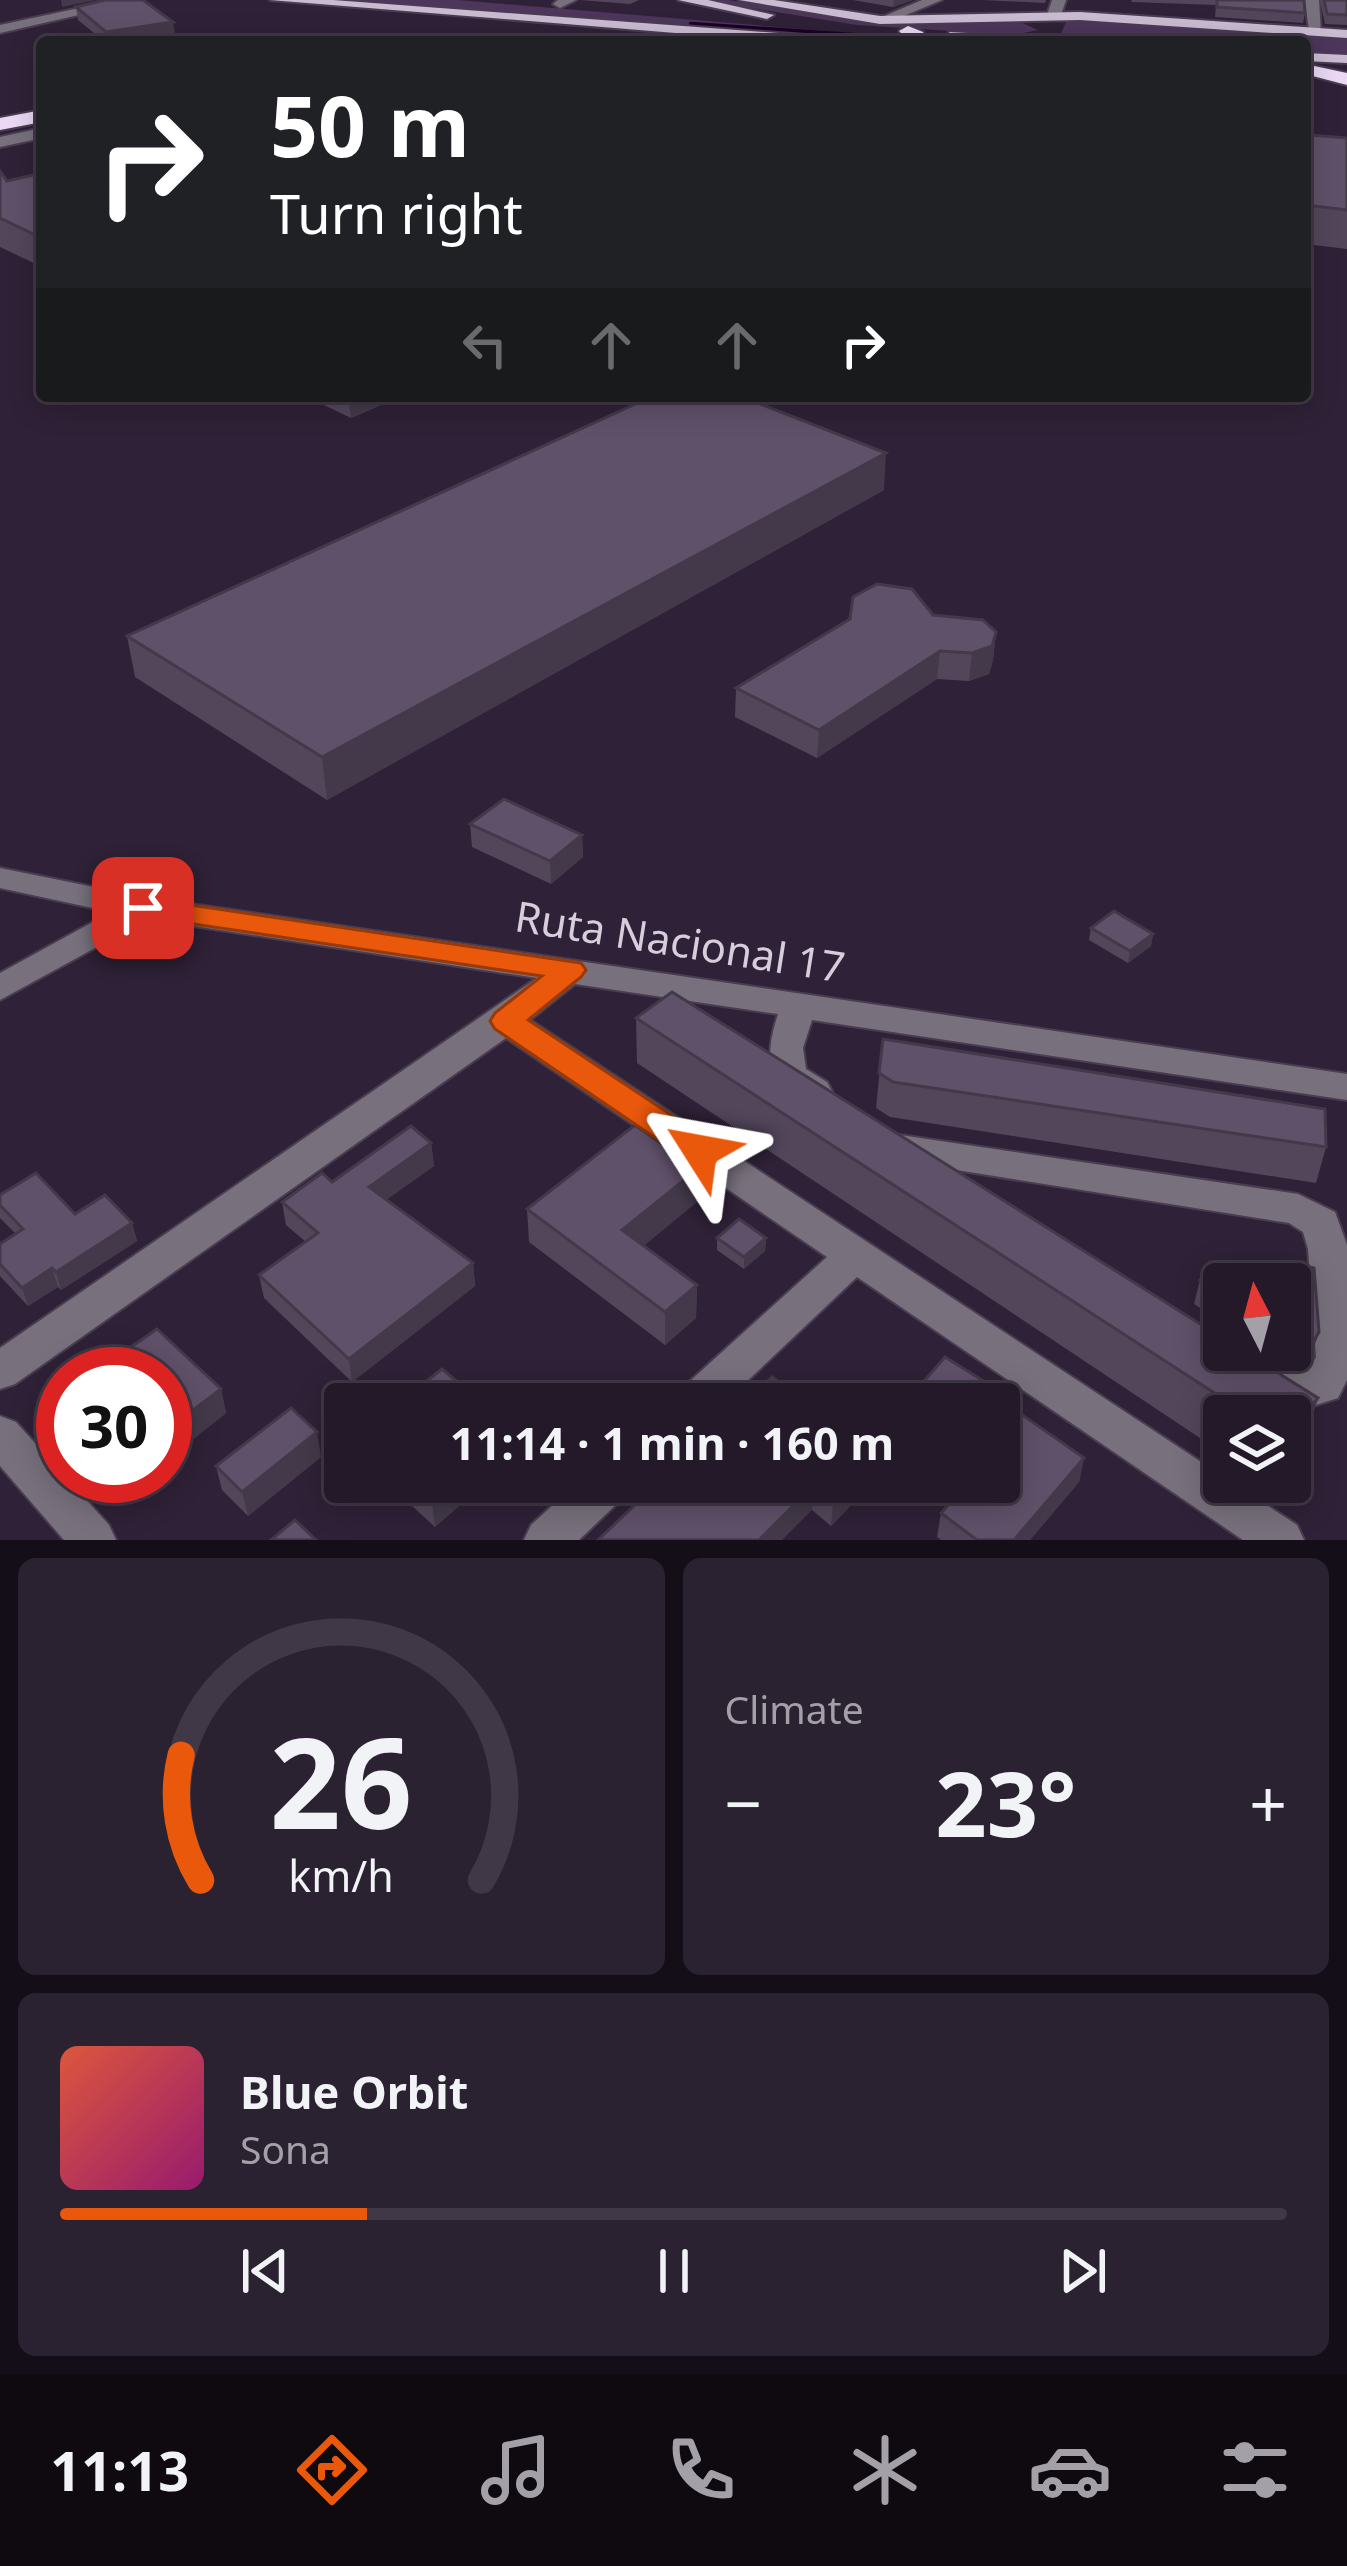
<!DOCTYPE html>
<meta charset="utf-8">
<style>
:root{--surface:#231929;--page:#2b2231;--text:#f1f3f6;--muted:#a3a0a8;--line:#403846;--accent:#ea580c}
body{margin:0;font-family:"Noto Sans",sans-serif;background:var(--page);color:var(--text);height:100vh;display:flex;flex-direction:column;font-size:45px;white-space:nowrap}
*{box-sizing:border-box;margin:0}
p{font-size:39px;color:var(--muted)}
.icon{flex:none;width:66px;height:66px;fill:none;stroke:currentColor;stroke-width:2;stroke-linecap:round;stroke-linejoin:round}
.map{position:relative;height:1540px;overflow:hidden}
.drawer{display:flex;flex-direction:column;gap:18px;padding:18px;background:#130e17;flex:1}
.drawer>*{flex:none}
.hud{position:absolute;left:36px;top:36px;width:1275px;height:366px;border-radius:12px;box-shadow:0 6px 30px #0003,0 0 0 3px var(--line);background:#202124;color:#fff;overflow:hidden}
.needle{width:78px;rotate:354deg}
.tools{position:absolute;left:1203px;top:1263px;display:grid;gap:24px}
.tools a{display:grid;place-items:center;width:108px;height:108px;border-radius:12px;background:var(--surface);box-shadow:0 6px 30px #0003,0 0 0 3px var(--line);font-size:60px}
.speed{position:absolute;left:36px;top:1347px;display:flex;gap:24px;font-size:60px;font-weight:700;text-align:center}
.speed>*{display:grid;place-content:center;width:156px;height:156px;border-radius:50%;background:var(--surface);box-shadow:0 6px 30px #0003,0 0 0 3px var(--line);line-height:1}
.speed .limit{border:18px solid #d22;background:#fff;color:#111}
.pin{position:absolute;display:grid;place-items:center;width:102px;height:102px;color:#fff;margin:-51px;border-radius:24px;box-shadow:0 6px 18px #0006}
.me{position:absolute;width:132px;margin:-66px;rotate:304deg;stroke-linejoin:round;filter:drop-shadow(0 0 9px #0008)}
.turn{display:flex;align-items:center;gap:42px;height:252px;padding:0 36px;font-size:54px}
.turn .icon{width:156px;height:156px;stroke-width:2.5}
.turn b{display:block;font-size:84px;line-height:102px}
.lanes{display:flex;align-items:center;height:114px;padding:0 36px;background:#0003;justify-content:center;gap:60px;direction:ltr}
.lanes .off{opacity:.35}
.big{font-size:90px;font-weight:700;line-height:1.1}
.drawer .tile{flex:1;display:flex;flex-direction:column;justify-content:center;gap:18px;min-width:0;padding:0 42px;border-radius:18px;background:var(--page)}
.drawer .dial{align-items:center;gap:0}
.dial svg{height:312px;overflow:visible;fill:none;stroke:var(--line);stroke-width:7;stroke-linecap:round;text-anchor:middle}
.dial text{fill:var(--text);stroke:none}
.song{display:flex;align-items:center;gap:36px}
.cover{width:144px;height:144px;border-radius:18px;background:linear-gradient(135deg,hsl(10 70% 55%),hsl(320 70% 35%))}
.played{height:12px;border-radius:6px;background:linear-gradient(90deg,var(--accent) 25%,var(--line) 25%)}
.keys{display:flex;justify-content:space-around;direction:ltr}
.heat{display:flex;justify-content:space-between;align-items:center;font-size:66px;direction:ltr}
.drawer .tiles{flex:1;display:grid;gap:18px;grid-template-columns:1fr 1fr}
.tile:last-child{grid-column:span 2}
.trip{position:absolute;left:324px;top:1383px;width:696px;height:120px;border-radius:12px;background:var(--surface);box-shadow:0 6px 30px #0003,0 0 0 3px var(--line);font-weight:700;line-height:120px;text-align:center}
.dock{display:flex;height:192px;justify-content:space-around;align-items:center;background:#0e0a10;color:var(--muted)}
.dock .icon{width:84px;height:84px}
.dock .current{color:var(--accent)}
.dock b{font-size:54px;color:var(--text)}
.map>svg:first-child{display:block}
.green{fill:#4d355b}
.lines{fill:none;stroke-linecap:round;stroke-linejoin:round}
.stream{stroke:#1b0128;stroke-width:4.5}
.minor-casing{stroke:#4a3d51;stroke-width:4}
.major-casing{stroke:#4a3d51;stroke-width:4}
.highway-casing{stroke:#4a3d51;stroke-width:4}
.minor{fill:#78717d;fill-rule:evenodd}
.major{fill:#cabbd3;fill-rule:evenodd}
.highway{fill:#ead8f5;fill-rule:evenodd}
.wall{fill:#53465b}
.shaded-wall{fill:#43394a}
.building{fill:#60516a;stroke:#43394a;stroke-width:3}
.route{fill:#ea580c;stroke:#983908;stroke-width:3}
.labels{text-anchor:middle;stroke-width:12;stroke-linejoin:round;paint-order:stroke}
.street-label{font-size:42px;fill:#d7cedc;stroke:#2f2137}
</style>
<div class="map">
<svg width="1347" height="1540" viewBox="0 0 1347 1540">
<rect width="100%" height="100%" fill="#2f2137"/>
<g class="green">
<polygon points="326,0 458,0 908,38 868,41"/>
<polygon points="702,0 729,0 861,22 1018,21 1038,30 1014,35 857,25"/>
<polygon points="1067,20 1347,38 1347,56 1305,53 1305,42 1059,38"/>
</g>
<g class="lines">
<polyline class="stream" points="691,24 895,38"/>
<defs>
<g id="minor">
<polygon points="117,0 144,0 0,33 0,25"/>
<polygon points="558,0 576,0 560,8 553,4"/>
<polygon points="922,0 942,0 887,23 875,20"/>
<polygon points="1052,0 1066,0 1061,15 1054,19 1047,15"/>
<polygon points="1305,0 1319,0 1321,34 1309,31"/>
<polygon points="42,128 42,138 0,147 0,137"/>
<path d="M0 868 143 897 1347 1074V1100L812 1020 803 1048 806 1069 827 1082 832 1091 827 1100 814 1104C765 1090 764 1057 778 1014L575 984 530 1020 1224 1477V1482H1232L1297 1525 1304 1540H1243L857 1277 723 1404H672L679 1391 827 1257 506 1038 15 1384 0 1389V1348L537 978 148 919 0 1000V973L111 912 0 888Z"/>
<path d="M900 1135 1298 1194 1335 1212 1347 1245V1380L1338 1398 1297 1411 1251 1399 1244 1386 1251 1373C1271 1366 1288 1377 1308 1371L1316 1357 1308 1249 1303 1232 1289 1223 887 1159 881 1149 887 1139Z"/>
<polygon points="0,1416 16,1422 109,1525 116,1540 64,1540 0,1466"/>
<polygon points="578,1482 632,1482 625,1496 579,1540 524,1540 531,1525"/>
</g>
<g id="major">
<polygon points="270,0 333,0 845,38 852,42 786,42"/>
<polygon points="678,0 708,0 774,15 767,19"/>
<polygon points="739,0 774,0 880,16 1080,12 1347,30 1347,38 1080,20 880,24"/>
<polygon points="949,32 1059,38 1066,42 954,39"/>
<polygon points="1305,53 1347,55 1347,63 1305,61"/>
</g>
<g id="highway">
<polygon points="908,26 923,32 927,42 909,42 899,31"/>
<polygon points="1040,36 1049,41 1029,42"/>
<polygon points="1305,64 1347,73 1347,85 1305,74"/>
<polygon points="42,110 42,122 0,130 0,118"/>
</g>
</defs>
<use href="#minor" class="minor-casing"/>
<use href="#major" class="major-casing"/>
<use href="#highway" class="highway-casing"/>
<use href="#minor" class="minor"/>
<use href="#major" class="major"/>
<use href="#highway" class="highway"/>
</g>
<g class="wall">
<polygon points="580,0 639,0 630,4"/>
<polygon points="853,0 913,0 893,7"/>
<polygon points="982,0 1046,0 1045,3"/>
<polygon points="1132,0 1304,0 1305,13 1303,23 1215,17 1216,5 1131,2"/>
<polygon points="1320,0 1347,0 1347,25 1325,24"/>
<polygon points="76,7 175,35 129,42 105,42 78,20"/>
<polygon points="1347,138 1347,249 1305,244 1305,160"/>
<polygon points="0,171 7,181 42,173 42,267 0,247"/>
<polygon points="305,396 402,396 351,418"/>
<polygon points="884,490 327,800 135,677 127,636"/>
<polygon points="933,615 996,632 993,660 989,674 969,681 937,679 817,758 735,717 736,688"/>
<polygon points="470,824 582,835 583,857 551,884 472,847"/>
<polygon points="1091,928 1153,934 1151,946 1128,963 1089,940"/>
<polygon points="636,1018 1318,1398 1303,1445 1290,1416 1224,1416 1224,1454 637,1063"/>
<polygon points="883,1039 1326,1147 1316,1183 890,1117 876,1108"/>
<polygon points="431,1143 434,1166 387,1199 473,1263 475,1286 352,1382 264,1298 259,1275 306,1242 286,1225 282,1202"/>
<polygon points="0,1195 75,1214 132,1223 137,1241 61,1290 58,1287 28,1306 0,1276 0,1244 16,1234 0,1218"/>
<polygon points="698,1201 643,1246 697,1285 696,1318 665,1345 529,1242 527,1209"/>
<polygon points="717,1238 766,1238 765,1251 744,1269 717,1250"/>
<polygon points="1295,1264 1319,1332 1306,1365 1290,1364 1268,1350 1290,1350 1289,1284"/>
<polygon points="1200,1280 1224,1284 1224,1323 1194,1304"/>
<polygon points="157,1329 221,1389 226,1413 178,1451 165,1438 165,1374 111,1374 108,1363"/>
<polygon points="1014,1409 1084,1458 1079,1482 1030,1540 941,1540 937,1537 941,1513 956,1496 934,1482 999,1482"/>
<polygon points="321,1457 248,1516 222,1490 216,1466"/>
<polygon points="386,1482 468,1482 469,1497 435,1527"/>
<polygon points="659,1482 856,1482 855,1501 831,1526 812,1510"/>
</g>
<g class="shaded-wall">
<polygon points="61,0 96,0 62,7"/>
<polygon points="894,0 913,0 893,7"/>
<polygon points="173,22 175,35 129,42 108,42 106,32"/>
<polygon points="348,396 402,396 351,418"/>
<polygon points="886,453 884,490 327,800 322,757"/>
<polygon points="996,632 993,660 989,674 969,681 972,653"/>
<polygon points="940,651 937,679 817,758 819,730"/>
<polygon points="582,835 583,857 551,884 550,861"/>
<polygon points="1153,934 1151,946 1128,963 1130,951"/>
<polygon points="431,1143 434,1166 372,1210 369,1187"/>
<polygon points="698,1169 698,1201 623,1263 622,1230"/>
<polygon points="132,1223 137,1241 61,1290 56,1272"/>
<polygon points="766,1238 765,1251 744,1269 744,1257"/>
<polygon points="473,1263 475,1286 352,1382 349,1359"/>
<polygon points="52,1268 58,1287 28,1306 22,1288"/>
<polygon points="697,1285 696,1318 665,1345 665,1312"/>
<polygon points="1319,1332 1311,1356 1306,1365 1314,1341"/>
<polygon points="221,1389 226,1413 178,1451 172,1426"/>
<polygon points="1318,1398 1303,1445 1290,1461 1290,1433"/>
<polygon points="317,1432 321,1457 248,1516 242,1492"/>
<polygon points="1084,1458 1079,1482 1030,1540 1014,1540"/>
<polygon points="457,1482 468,1482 469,1497 435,1527 432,1503"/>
<polygon points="852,1482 856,1482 855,1501 831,1526 833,1502"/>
<polygon points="813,1486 812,1510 782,1540 759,1540"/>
</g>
<g class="building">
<polygon points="105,0 143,0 173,22 106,32 76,7"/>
<polygon points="1217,0 1304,0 1305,13 1217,7"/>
<polygon points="1324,0 1347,0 1347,15 1327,14"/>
<polygon points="1310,135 1347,138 1347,210 1305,205 1305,160"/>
<polygon points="0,171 7,181 42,173 42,238 0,218"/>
<polygon points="653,396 740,396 886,453 322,757 127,636"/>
<polygon points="877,584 912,589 933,615 983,620 996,632 992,646 972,653 940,651 819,730 736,688 850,619 853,597"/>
<polygon points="504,799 582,835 550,861 470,824"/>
<polygon points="1114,911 1153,934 1130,951 1091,928"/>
<polygon points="672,992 1224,1339 1224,1350 1241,1350 1318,1398 1290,1433 1290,1416 1250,1416 636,1018"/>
<polygon points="883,1039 1325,1109 1326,1147 893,1082 879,1073"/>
<polygon points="635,1125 698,1169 622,1230 697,1285 665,1312 527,1209"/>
<polygon points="411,1126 431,1143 369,1187 473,1263 349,1359 259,1275 318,1233 282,1202 322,1173 332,1182"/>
<polygon points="36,1173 75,1214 105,1195 132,1223 56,1272 52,1268 22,1288 0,1264 0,1244 23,1229 0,1205 0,1195"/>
<polygon points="739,1219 766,1238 744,1257 717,1238"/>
<polygon points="1215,1262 1251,1284 1224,1284 1224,1294 1200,1280"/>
<polygon points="1295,1264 1314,1268 1319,1332 1314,1341 1297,1340 1290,1335 1290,1308 1295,1311"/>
<polygon points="157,1329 221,1389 172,1426 165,1420 165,1374 119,1374 108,1363"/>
<polygon points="945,1357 1016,1401 1011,1407 1084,1458 1014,1540 977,1540 941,1513 969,1482 999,1482 999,1404 904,1404"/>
<polygon points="442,1369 484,1404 407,1404 403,1400"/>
<polygon points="772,1377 808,1404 744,1404"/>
<polygon points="291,1408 317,1432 242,1492 216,1466"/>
<polygon points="409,1482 457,1482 432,1503"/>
<polygon points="659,1482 852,1482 833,1502 813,1486 759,1540 598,1540"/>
<polygon points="295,1520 316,1540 271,1540"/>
</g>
<polygon class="route" points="143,898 581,963 586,970 581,977 528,1020 712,1142 717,1151 712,1160 700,1164 688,1160 495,1029 490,1021 495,1013 542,976 133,915 128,908"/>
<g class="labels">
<g class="street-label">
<text transform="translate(680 942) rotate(9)" y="15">Ruta Nacional 17</text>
</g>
</g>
</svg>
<div class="tools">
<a><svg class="needle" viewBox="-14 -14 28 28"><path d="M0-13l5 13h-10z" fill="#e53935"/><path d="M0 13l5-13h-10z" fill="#a3a0a8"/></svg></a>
<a><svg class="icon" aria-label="layers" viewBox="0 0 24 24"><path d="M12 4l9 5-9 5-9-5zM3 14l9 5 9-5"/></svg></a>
</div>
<div class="speed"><div class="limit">30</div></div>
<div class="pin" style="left:143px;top:908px;background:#d93025"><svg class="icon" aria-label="arrive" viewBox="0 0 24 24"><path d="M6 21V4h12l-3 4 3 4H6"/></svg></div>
<svg class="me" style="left:700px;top:1151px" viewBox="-20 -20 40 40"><path d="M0-17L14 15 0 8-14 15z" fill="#ea580c" stroke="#fff" stroke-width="4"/></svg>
<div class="trip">11:14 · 1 min · 160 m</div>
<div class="hud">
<div class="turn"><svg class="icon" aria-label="right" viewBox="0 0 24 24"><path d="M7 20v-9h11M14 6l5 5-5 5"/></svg><div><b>50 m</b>Turn right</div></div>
<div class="lanes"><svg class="icon off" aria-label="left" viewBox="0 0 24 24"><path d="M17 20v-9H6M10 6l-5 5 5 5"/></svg><svg class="icon off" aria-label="ahead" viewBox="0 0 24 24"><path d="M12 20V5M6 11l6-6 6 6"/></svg><svg class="icon off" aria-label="ahead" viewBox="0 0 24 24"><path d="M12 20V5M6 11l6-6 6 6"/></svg><svg class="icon" aria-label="right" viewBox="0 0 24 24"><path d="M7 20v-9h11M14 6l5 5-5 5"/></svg></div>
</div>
</div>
<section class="drawer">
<div class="tiles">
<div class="tile dial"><svg viewBox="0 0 100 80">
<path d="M14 69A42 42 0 1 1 86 69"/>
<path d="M14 69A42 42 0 0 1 9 37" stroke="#ea580c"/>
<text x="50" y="56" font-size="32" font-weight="700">26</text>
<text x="50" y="72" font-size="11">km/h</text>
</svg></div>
<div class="tile"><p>Climate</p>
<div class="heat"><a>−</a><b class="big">23°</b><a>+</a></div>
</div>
<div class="tile">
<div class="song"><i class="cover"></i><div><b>Blue Orbit</b><p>Sona</p></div></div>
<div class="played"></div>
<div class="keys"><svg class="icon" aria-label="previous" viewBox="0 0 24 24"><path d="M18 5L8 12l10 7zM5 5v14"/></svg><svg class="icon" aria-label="pause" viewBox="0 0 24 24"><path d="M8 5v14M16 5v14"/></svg><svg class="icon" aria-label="next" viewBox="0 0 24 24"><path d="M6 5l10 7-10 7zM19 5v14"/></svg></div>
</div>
</div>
</section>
<nav class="dock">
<b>11:13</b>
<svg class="icon current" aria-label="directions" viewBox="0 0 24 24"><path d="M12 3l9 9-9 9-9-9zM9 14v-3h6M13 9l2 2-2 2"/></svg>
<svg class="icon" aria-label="music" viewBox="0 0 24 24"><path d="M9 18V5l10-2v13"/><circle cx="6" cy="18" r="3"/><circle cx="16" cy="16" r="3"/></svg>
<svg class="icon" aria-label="phone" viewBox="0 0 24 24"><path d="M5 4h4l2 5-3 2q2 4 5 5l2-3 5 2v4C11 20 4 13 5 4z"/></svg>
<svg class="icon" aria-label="climate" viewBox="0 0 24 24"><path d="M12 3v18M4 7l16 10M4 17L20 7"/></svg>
<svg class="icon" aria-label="car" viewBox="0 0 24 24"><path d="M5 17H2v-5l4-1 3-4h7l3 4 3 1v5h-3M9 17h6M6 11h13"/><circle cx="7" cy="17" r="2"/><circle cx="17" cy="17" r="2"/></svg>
<svg class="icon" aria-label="filters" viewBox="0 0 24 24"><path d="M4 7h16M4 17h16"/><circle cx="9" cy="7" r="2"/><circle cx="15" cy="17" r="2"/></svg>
</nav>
